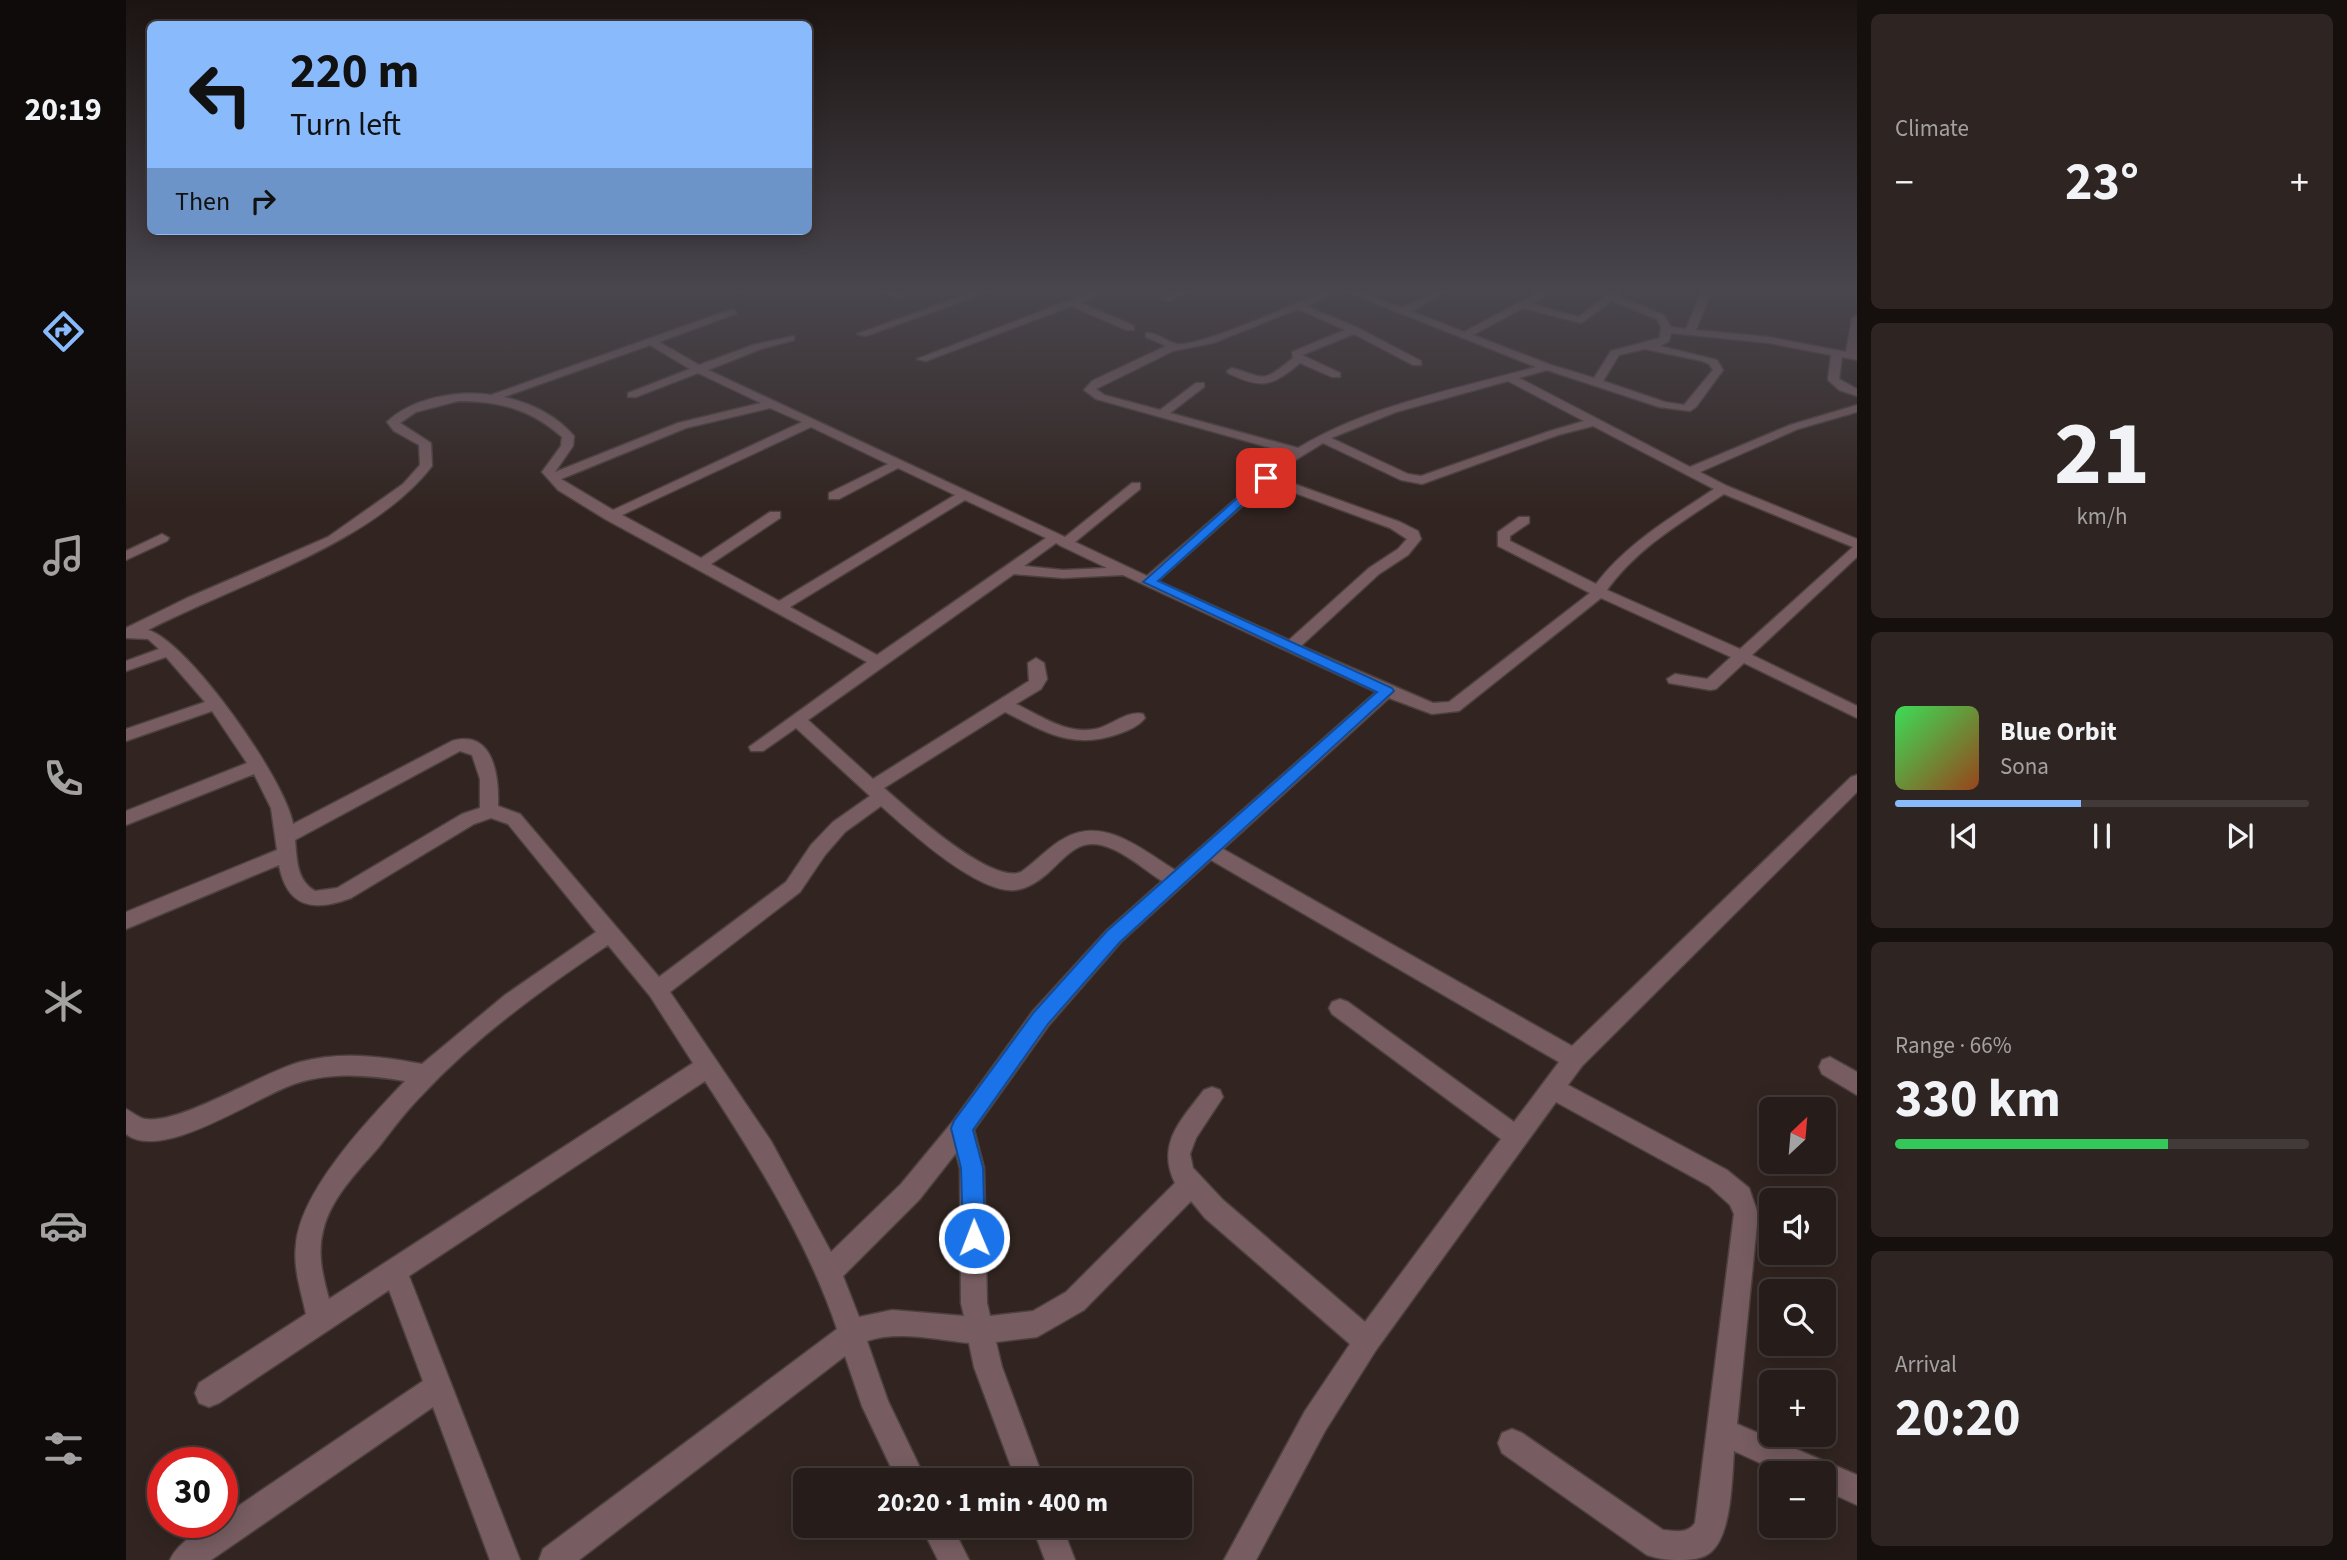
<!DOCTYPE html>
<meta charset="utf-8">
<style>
:root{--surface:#261c19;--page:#2e2522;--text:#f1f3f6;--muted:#a4a1a2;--line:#423a38;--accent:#88bafc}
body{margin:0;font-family:"Source Sans 3",sans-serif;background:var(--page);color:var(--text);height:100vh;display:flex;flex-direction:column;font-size:26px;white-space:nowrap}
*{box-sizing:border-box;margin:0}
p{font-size:23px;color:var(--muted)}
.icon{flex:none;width:38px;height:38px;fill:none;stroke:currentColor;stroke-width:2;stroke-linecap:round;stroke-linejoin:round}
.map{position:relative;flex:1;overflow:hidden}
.details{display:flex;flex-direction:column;gap:14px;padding:14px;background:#150f0e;width:490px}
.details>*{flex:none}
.guide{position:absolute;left:21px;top:21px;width:665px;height:214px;border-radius:10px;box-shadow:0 4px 18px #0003,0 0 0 2px var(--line);background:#88bafc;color:#111;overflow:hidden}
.needle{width:46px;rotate:26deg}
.controls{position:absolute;left:1633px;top:1097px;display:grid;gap:14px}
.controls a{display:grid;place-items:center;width:77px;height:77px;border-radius:10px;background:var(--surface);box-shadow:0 4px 18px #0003,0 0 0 2px var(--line);font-size:35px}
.speed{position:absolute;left:21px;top:1447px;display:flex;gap:14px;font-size:35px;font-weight:700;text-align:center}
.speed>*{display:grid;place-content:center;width:91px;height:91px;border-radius:50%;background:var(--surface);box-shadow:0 4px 18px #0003,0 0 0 2px var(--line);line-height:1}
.speed .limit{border:10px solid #d22;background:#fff;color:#111}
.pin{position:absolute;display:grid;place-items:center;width:60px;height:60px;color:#fff;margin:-30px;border-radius:14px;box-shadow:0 4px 10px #0006}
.me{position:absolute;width:77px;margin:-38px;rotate:359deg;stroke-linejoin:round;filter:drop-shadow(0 0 5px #0008)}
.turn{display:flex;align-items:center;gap:24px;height:147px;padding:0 28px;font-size:32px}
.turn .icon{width:91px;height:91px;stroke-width:2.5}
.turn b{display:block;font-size:49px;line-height:60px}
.then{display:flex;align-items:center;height:66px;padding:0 28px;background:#0003;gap:14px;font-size:26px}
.big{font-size:52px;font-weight:700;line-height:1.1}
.details .widget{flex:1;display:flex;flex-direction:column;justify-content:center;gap:10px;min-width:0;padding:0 24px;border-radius:10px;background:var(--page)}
.details .dial{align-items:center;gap:0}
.dial b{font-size:91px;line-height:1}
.song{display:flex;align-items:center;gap:21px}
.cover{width:84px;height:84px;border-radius:10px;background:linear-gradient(135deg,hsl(130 70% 55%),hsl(20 70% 35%))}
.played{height:7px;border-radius:4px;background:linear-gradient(90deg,var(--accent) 45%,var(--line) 45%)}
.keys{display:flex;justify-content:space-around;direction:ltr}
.heat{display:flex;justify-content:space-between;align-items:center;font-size:38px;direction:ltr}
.charge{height:10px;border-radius:5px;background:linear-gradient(90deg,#34c759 66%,var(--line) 0)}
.trip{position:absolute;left:667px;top:1468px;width:399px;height:70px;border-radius:10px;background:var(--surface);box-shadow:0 4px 18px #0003,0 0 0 2px var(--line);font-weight:700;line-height:70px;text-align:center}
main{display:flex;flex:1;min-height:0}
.tabs{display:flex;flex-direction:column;width:126px;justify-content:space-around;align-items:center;background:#0f0b0a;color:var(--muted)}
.tabs .icon{width:49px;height:49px}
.tabs .current{color:var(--accent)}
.tabs b{font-size:32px;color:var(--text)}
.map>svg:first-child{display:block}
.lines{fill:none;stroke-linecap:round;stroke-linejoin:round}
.minor-casing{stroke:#4d413d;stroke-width:3}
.minor{fill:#775d62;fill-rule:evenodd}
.route{fill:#1a73e8;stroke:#114b97;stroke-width:2}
</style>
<main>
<nav class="tabs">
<b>20:19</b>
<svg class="icon current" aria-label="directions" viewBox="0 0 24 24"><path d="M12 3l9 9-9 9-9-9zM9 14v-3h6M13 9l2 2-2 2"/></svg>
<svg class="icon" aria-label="music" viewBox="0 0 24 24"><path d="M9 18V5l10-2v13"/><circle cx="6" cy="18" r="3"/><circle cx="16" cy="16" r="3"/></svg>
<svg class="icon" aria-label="phone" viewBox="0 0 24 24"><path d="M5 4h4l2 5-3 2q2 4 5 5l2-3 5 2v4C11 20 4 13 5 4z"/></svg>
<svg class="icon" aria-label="climate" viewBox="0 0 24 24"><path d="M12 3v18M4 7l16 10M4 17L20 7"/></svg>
<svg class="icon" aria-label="car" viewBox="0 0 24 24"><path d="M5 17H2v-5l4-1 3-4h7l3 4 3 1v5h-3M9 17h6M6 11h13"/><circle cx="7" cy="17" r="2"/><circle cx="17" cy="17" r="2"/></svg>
<svg class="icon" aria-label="filters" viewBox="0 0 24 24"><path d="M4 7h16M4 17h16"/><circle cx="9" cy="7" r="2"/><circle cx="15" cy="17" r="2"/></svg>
</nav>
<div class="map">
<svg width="1731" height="1560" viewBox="0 0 1731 1560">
<rect width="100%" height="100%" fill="#322521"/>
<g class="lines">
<defs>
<g id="minor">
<polygon points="608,290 624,290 605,295 603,293"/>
<polygon points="755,290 768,290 780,297 772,299"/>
<polygon points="853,290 867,290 740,336 731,334"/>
<polygon points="971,290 985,290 955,303 1008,326 1008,330 1000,330 946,306 800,361 791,359"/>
<polygon points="1055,290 1069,290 1043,301 1035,299"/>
<path d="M1202 290H1229L1276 308 1312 290H1325L1285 311 1338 332 1417 290 1426 292 1405 304 1453 317 1481 295 1496 290 1492 297 1538 315 1545 327 1560 329 1576 290H1586L1570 330 1643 337 1720 352 1726 318 1731 315V360L1716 357 1713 379 1731 389V396L1713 390 1702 380 1705 355 1643 343 1545 333 1543 341 1534 346 1591 360 1597 370 1570 407 1564 411 1533 407 1421 370 1393 378 1564 467 1664 425 1731 405V412L1672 429 1574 472 1601 486 1731 539V557L1626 655 1731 706V718L1618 663 1590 689 1584 690 1543 683 1541 679 1549 674 1581 679 1605 657 1475 598 1333 711 1306 714 1263 698 1097 849 1446 1046 1725 777 1731 775V792L1456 1066 1442 1085 1601 1170 1623 1188 1632 1214 1611 1424 1731 1475V1505L1698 1490V1474H1658L1608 1451C1606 1477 1606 1534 1585 1552 1577 1559 1563 1560 1554 1560 1541 1560 1533 1559 1521 1555L1376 1453 1372 1443 1376 1433 1386 1429 1396 1433 1537 1530C1550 1531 1561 1534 1569 1523L1608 1214 1604 1205 1583 1186 1430 1102 1250 1350 1199 1431 1130 1560H1098L1179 1411 1224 1344 1079 1218 1065 1201 958 1310 911 1337 870 1342 876 1367 918 1480H890L848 1367 843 1343C812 1340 772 1330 741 1341L762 1401 800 1480H771L736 1406 719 1356 453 1560H413L417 1549 711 1329C681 1240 629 1158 579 1081L283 1276 394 1560H364L307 1407 85 1560H44C50 1545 80 1522 96 1522V1517L297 1381 263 1290 93 1403 83 1407 73 1403 69 1393 73 1383 180 1314C175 1291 167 1268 170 1245 174 1191 242 1120 279 1081 243 1075 207 1072 171 1083 132 1095 37 1163 0 1134V1109C6 1112 13 1118 19 1119 53 1125 135 1073 174 1062 215 1051 255 1056 296 1064L379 995 470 932 382 824 365 818 348 824 225 898C188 912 161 908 153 865L0 929V912L151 850 145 808 128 774 0 825V811L121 763 86 711 0 741V729L79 702 40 657 0 671V661L33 649 22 639 0 638V628L61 598 202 537 277 484 294 465 293 445 268 431 261 422C286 398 331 390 365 395L606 309 611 312 609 314 533 342 573 365 627 345 668 336V340L635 349 582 370 939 537 1006 483H1014V489L949 542 1021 576 1163 453 970 399 958 390 966 381 1040 346 1020 337V333C1032 332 1040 342 1051 344 1076 347 1174 301 1202 290ZM1216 290 1410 367C1331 389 1243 405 1172 448L1044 413 1078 387V383H1070L1034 410 978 395 970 389 1047 351 1087 343 1172 309 1219 330 1166 352 1167 358C1136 383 1142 379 1106 368L1101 371 1102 373C1136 390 1146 386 1174 363L1206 377H1214V373L1176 355 1228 334 1287 365H1295V361L1232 328 1180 306ZM1486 301 1531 319 1535 327 1534 338 1485 351 1468 378 1425 365 1347 335 1397 308 1455 323ZM524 345 564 369 502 393V397H510L572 373 635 403 552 423 429 472 447 446 448 436C430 415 405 403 378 397ZM1519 349 1576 361 1583 364 1587 370 1558 405 1539 402 1477 381 1493 355ZM1382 381 1458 421 1424 431 1295 476 1282 474 1205 438 1270 412ZM332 401C373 401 405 409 436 437L435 446 416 472 432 490 479 519 741 662 623 747 625 751H637L670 728 744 796 707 822 685 845 660 882 533 977 394 814 372 806C373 777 368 729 326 741L167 824C160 781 63 642 22 630 110 584 245 545 306 466L305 443 274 423 290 412ZM644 408 676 422 487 510 435 479 560 428ZM1467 426 1588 489C1546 517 1501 543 1470 584L1384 541V536L1403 523V517H1393L1372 532V546L1464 593 1323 702 1307 703 1175 646 1253 574 1282 555 1295 539 1292 531 1274 522 1149 477 1163 464 1197 443 1275 480 1296 484 1432 435ZM685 427 762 464 703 493V499H713L772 468 829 495 653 601 585 564 654 518V512H644L575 558 496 515ZM1142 483 1264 528 1281 539 1272 549 1243 568 1163 640 1032 581ZM1598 494 1727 547 1614 649 1481 590C1511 548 1556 522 1598 494ZM839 500 920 538 751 655 664 607ZM930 543 935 546 981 568 937 570 898 566ZM888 574 937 578 997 575 1250 692 1049 870C1016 850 978 816 939 838 923 846 910 862 895 872 865 885 782 809 758 788L879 712C919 732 946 750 992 734 1001 731 1013 726 1019 718L1017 714C1002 710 985 726 970 729 941 735 915 716 890 704L915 689 921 679 918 663 910 658 902 663 903 681 747 779 682 720ZM334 751 346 755 354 779V808L336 814 211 888 189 891C170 880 171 859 169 840ZM755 806C782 830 852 894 889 890 901 889 914 880 922 873 932 864 940 854 951 848 978 832 1014 867 1036 881L981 930 907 1011 828 1120 775 1184 705 1252 645 1141 544 992 674 892 699 855 719 832ZM1085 860 1433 1062 1388 1122 1222 1002 1214 999 1206 1002 1203 1008 1206 1014 1375 1139 1239 1322 1097 1200 1067 1168 1064 1154 1070 1138 1097 1097 1094 1090 1086 1087 1078 1090C1055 1120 1030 1144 1049 1183L940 1292 907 1311 864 1316 861 1303 858 1168 848 1130 923 1025 995 942ZM482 945 524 996 567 1063 203 1299C197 1277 191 1254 197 1231 204 1199 231 1172 252 1148 266 1130 280 1111 296 1095 350 1037 416 989 482 945ZM830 1153 834 1168 835 1303 838 1316 766 1310 733 1317 717 1276 793 1200Z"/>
<polygon points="36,534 43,538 41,541 0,560 0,551"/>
<polygon points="1704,1057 1731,1072 1731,1095 1696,1074 1693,1067 1696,1060"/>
<polygon points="795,1526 826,1526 843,1560 812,1560"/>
<polygon points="906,1526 936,1526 949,1560 919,1560"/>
</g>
</defs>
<use href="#minor" class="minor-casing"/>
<use href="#minor" class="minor"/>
</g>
<linearGradient id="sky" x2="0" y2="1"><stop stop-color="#1c1412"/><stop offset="0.57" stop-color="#49464e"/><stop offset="1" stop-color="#49464e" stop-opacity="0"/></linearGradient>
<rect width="1731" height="509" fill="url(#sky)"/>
<polygon class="route" points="1136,476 1146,478 1032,581 1266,688 1268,691 994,942 922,1024 847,1130 857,1168 859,1238 856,1247 848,1250 840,1247 837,1238 835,1168 825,1128 828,1121 908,1012 981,931 1251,692 1017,582"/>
</svg>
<div class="controls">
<a><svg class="needle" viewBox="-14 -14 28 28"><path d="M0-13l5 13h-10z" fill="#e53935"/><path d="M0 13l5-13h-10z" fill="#a4a1a2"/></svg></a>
<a><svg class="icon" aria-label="sound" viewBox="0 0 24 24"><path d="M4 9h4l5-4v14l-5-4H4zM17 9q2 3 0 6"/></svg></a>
<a><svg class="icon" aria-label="search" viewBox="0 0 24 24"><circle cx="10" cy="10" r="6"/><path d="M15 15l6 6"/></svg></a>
<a>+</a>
<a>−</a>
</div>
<div class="speed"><div class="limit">30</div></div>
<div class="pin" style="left:1140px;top:478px;background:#d93025"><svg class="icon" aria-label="arrive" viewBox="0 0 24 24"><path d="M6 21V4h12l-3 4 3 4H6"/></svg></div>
<svg class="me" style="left:848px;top:1238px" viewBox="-20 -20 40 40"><circle r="17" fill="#1a73e8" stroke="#fff" stroke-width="3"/><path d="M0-11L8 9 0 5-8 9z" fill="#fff"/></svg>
<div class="trip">20:20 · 1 min · 400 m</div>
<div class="guide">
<div class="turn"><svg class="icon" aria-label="left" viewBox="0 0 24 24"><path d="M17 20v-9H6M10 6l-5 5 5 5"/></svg><div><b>220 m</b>Turn left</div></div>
<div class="then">Then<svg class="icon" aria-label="right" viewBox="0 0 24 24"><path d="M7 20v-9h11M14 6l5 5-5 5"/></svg></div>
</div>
</div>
<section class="details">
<div class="widget"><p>Climate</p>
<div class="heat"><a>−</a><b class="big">23°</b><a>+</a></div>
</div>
<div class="widget dial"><b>21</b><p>km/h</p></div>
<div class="widget">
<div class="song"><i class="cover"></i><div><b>Blue Orbit</b><p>Sona</p></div></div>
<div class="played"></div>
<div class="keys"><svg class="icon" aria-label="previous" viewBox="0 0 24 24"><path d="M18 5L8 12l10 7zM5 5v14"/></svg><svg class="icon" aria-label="pause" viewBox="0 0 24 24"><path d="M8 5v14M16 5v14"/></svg><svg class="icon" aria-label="next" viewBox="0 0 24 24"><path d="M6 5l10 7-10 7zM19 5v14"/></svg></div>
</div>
<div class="widget"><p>Range · 66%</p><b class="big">330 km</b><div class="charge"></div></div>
<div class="widget"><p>Arrival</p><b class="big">20:20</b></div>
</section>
</main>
